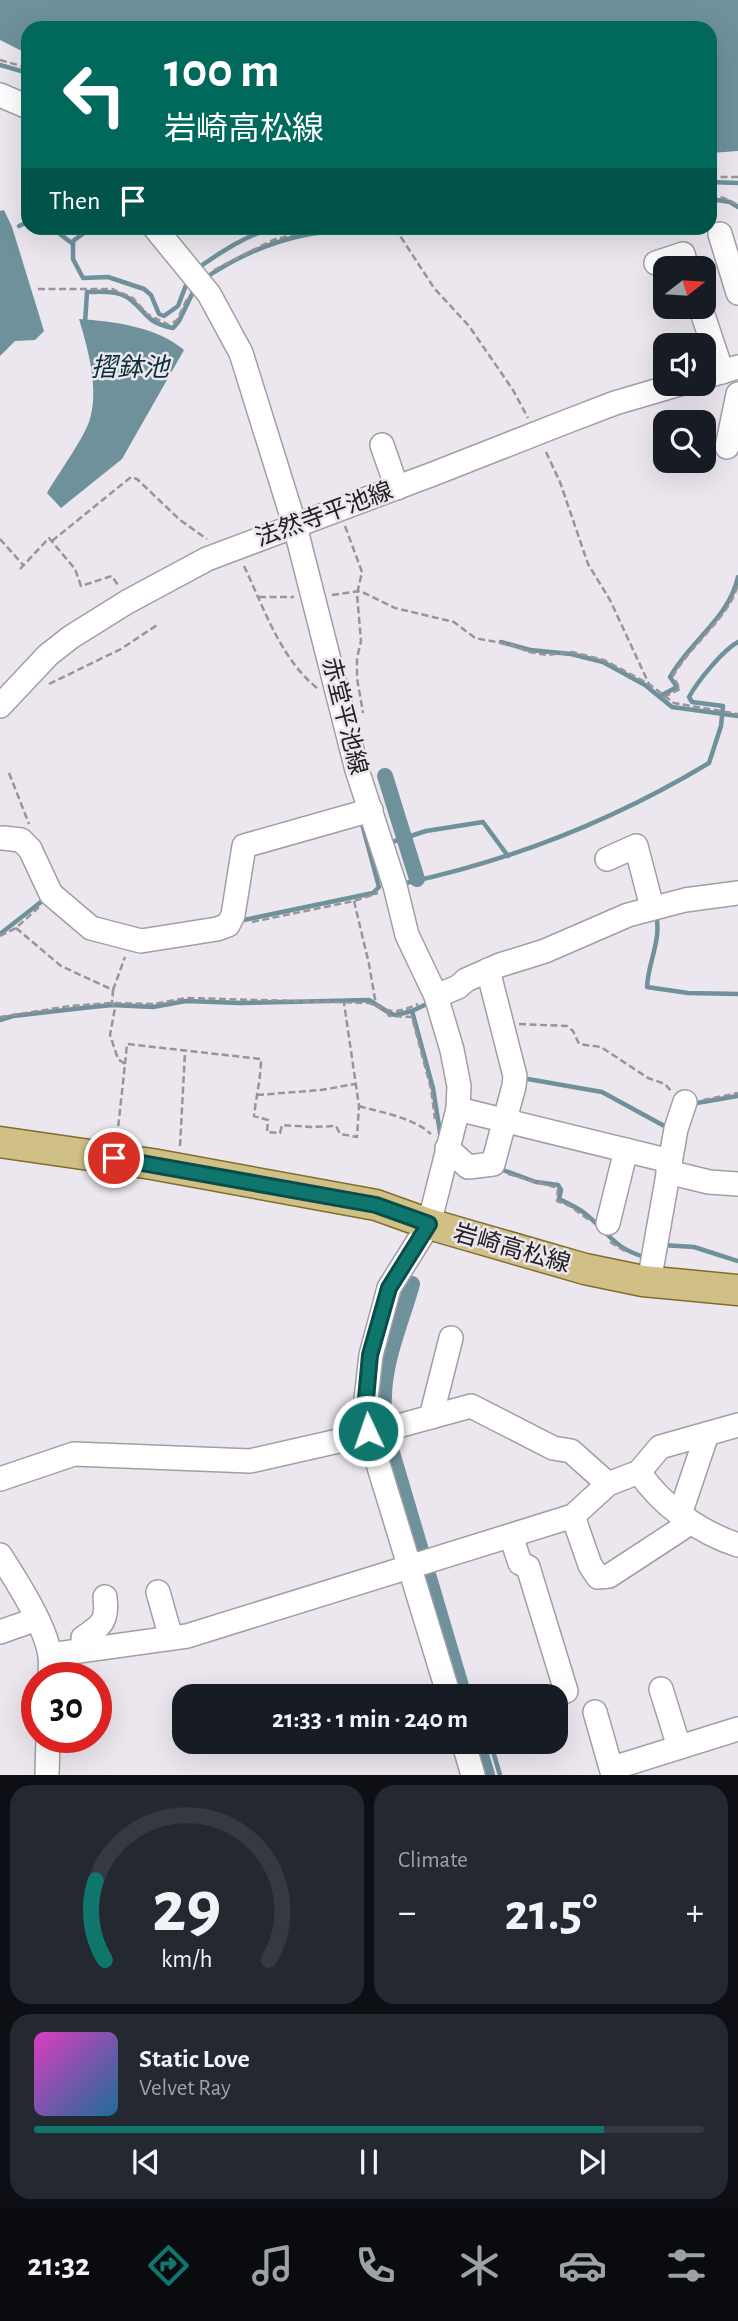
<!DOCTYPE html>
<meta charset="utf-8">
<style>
:root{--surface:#171b24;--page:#242831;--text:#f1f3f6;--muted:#9ea1a6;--line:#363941;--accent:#0f766e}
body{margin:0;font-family:"Alegreya Sans","Noto Sans JP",sans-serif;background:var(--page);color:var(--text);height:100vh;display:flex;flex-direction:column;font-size:26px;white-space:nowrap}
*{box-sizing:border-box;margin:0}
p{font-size:23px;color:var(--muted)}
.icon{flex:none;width:38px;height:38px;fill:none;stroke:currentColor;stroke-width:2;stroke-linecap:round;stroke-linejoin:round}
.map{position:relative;height:1775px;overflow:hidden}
.drawer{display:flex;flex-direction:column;gap:10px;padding:10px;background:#0d0f14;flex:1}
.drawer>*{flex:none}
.top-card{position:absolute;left:21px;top:21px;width:696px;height:214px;border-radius:21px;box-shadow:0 7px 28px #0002;background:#00695c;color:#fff;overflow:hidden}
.needle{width:46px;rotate:73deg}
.tools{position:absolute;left:653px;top:256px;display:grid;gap:14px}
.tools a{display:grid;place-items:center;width:63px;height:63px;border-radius:14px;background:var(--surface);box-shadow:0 7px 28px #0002;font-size:35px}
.speed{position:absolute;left:21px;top:1662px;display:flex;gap:14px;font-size:35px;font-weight:700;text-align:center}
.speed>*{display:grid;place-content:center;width:91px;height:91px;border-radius:50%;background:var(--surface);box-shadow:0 7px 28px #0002;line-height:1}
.speed .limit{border:10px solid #d22;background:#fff;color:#111}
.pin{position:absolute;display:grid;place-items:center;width:60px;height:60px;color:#fff;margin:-30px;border:4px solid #fff;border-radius:50%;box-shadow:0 2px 7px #0007}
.me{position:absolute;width:77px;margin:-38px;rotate:357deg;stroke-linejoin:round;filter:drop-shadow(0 0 5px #0008)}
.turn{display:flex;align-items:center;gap:24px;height:147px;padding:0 28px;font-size:32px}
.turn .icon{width:91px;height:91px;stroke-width:2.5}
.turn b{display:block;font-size:49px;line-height:60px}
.then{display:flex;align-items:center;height:66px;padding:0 28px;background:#0003;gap:14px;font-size:26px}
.big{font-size:52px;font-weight:700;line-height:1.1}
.drawer .card{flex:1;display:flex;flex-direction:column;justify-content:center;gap:10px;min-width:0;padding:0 24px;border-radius:21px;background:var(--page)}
.drawer .dial{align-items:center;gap:0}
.dial svg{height:182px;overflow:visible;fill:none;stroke:var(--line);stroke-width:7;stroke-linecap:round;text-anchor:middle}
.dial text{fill:var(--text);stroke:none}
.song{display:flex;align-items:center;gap:21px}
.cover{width:84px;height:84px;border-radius:10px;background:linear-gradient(135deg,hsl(310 70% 55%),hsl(200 70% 35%))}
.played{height:7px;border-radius:4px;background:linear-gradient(90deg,var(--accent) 85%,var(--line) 85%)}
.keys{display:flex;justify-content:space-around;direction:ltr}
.heat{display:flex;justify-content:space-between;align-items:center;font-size:38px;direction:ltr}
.drawer .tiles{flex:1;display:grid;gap:10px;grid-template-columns:1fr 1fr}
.card:last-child{grid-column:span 2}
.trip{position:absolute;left:172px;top:1684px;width:396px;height:70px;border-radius:21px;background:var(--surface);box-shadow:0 7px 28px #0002;font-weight:700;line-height:70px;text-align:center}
.tab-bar{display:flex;height:112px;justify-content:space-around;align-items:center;background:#090b0e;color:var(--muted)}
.tab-bar .icon{width:49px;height:49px}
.tab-bar .current{color:var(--accent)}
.tab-bar b{font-size:32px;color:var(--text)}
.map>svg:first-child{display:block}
.water{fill:#6e919c}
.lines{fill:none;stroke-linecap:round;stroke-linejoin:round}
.stream{stroke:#6e919c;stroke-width:4.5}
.canal{stroke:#6e919c;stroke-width:16}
.minor-casing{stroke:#a49da6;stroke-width:26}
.major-casing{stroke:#806d2e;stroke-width:33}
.path{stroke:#99949a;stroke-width:2.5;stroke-dasharray:7 3.5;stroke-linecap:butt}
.minor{stroke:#fff;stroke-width:23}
.major{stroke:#d1c085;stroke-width:30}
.route-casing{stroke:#0a4d48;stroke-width:18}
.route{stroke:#0f766e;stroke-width:12}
.labels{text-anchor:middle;stroke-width:5;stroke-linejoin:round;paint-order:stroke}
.street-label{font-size:24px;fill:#232023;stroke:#ece6ee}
.water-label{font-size:26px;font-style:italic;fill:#0a2f38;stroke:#ece6ee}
</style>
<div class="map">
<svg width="738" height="1775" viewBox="0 0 738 1775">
<rect width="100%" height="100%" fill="#ece6ee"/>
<g class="water">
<polygon points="0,0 738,0 738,151 711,153 710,28 28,28 28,54 0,40"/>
<polygon points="4,210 12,227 44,331 35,340 15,341 0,356 0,211"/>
<path d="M79 319C112 321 158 327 184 350L122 459 61 508 47 493C58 474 82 441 89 422 100 391 88 349 79 319Z"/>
</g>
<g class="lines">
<g class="stream">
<polyline points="0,65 28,73"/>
<polyline points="710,182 738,183"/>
<polyline points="710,199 730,202 738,207"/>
<polyline points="19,226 28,222"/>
<polyline points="52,228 73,244"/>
<polyline points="96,228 84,233 73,241 73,259 83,278 108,277 144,289 151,295 159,314 164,316 178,306 188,280"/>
<path d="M198 268C221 252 248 234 274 228"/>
<path d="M205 278C265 238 326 223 398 233L401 228"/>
<path d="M85 323 87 292C102 292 119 290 131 300 148 314 147 323 173 328L179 321 194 290"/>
<polyline points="501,642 530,650 571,654 603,662 645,685 672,707 738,716"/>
<path d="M660 696 677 687 670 677C690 641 729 618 738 577"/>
<polyline points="389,843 426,831 483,822 508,856"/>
<path d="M400 882 406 883C513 860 616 819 709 763L721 726 723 706 692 702 689 697C697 682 723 650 738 642"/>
<path d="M656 914C662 940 648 962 647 987L688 993 738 994"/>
<polyline points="239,921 373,893 379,887 361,820"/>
<polyline points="0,934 46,898"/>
<polyline points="412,1011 433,1088 441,1139"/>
<polyline points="0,1020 13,1016 83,1008 112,1005 153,1007 186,1001 240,1003 369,1000 391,1014 396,1015 412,1011 431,1002"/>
<polyline points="522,1078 602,1092 668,1128"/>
<polyline points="691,1104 738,1096"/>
<path d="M497 1168 536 1182 558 1185 561 1190 559 1199C567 1203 576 1207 583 1212 608 1231 612 1248 645 1257"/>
<polyline points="662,1245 694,1247 738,1261"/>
<polyline points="490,1741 500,1775"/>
</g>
<g class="canal">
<polyline points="385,776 417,879"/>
<path d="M412 1284C402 1320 385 1358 384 1395 383 1410 385 1425 388 1439L464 1696"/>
<polyline points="477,1741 487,1775"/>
</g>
<defs>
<g id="minor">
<polyline points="0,95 28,107"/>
<polyline points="155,228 209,294 241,353 295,526 357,770 395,886 407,935 436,996 452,1050 459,1086 458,1109 429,1224 389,1288 371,1355 366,1399 368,1431 449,1696"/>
<polyline points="720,234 738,293"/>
<polyline points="656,263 683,254 687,268"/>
<polyline points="700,306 722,372"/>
<polyline points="704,377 738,367"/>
<polyline points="382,445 397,488"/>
<polyline points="727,447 738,394"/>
<polyline points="0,706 48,655 71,637 127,602 207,559 433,474 568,421 615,403 683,383"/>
<polyline points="3,838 21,840 30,849 51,894 91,928 141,941 217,929 228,925 233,915 244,846 371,810"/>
<polyline points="607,859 636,846 652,907"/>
<polyline points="436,996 458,987 466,980 500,965 545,951 628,915 685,900 738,893"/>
<polyline points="458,1109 670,1161"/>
<polyline points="447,1148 468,1167 493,1164 514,1086 515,1076 488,970"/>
<polyline points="668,1172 709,1182 738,1184"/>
<polyline points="608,1223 626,1150"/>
<polyline points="649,1282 676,1129 685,1102"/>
<polyline points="431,1417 451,1338"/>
<path d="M639 1472C662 1506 699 1532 738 1545"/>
<polyline points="0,1479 74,1454 250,1461 369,1434 471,1406 553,1448 571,1451 608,1484"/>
<polyline points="680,1514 707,1434"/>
<polyline points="573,1516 590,1565 598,1577 609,1576 690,1523"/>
<polyline points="511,1536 520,1563 528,1567 566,1691"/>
<path d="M0 1555C16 1580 46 1626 50 1656 51 1663 50 1671 50 1678"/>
<polyline points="158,1592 171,1638"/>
<polyline points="0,1632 37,1619"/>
<path d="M85 1650 83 1638C102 1625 108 1621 105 1597"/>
<polyline points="50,1655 187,1636 573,1516 608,1484 639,1472 660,1447 738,1425"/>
<polyline points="661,1689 679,1747"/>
<polyline points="595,1712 613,1775"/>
<polyline points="463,1741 473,1775"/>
<polyline points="613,1768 738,1729"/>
<polyline points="47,1775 48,1738"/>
</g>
<polyline id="major" points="0,1142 152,1164 376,1205 429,1224 585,1269 643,1281 738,1290"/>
</defs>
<use href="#minor" class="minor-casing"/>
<use href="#major" class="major-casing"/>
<g class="path">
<polyline points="0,60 28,68"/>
<polyline points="710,177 738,177"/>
<polyline points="710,196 724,198 738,205"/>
<polyline points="385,228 396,228"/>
<polyline points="395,228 434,288 469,326 513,390 528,418"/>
<polyline points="214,270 273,240 320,228"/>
<polyline points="38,289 112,289 133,298 147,314 169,325 177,320 188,297"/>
<polyline points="546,452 560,482 588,564 610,600 649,684"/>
<polyline points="345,526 362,572 357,594 361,641 357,658 357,678 363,713"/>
<polyline points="0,539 24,566"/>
<polyline points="52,541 131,477 137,479 180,520 207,539"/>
<path d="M244 566C264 608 280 658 317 688"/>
<polyline points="20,569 49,538 75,569 81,586 112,576 119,587"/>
<polyline points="332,595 360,591 395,608 454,622 475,638 512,645 529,652 547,655 572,652 604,660 649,684 674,703 738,714"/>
<polyline points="259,597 294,597"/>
<polyline points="49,684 121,649 157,625"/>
<path d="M664 697 680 689 673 676C691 644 730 617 738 584"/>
<polyline points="9,773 29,824"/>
<polyline points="354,901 369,964 376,1005"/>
<polyline points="252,922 354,901 378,893"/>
<polyline points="16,928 61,966 113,990 112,1003 115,1008 110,1035 118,1059 125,1064 117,1138"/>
<polyline points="0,936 16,928 39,907"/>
<polyline points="113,990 125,957"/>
<polyline points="387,1012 389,1016 412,1017 431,1089 435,1119"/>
<path d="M0 1017 70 1006 112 1003 154 1004 186 998 369 1003C392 1012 393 1015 418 1004"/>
<polyline points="519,1024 567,1026 573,1031 579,1044 601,1047 648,1078 665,1084 671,1091"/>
<path d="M125 1064 127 1044 261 1059C261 1078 256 1097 254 1116L268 1120 267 1132 280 1133 282 1125 311 1127 336 1126 340 1134 357 1137 359 1106 344 1003"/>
<polyline points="257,1095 321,1090 355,1084"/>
<polyline points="703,1100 738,1093"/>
<path d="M359 1106C383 1113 412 1117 431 1134"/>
<polyline points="180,1146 185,1052"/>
<polyline points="508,1174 558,1188 557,1201 570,1206 589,1220"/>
<polyline points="610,1242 628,1253"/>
</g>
<use href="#minor" class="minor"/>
<use href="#major" class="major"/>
</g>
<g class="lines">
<defs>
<polyline id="route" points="114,1158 376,1205 429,1224 389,1288 370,1355 366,1399 368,1431"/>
</defs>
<use href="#route" class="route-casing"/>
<use href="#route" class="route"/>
</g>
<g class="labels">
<g class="street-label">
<text transform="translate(324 514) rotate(-20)" y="8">法然寺平池線</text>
<text transform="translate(345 716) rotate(76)" y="8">赤堂平池線</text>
<text transform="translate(512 1248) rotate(16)" y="8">岩崎高松線</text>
</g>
<g class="water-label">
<text x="130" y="376">摺鉢池</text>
</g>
</g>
</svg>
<div class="tools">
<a><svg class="needle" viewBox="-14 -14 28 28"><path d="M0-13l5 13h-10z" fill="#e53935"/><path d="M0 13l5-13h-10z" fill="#9ea1a6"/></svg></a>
<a><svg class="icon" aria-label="sound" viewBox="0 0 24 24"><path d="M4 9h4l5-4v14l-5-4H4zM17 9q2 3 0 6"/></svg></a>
<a><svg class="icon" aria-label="search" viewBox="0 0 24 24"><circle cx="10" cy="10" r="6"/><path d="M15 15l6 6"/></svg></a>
</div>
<div class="speed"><div class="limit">30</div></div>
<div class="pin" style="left:114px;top:1158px;background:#d93025"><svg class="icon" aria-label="arrive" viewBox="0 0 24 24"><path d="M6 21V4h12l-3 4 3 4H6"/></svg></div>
<svg class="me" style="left:368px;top:1431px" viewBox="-20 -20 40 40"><circle r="17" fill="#0f766e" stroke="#fff" stroke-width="3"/><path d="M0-11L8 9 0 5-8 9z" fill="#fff"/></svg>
<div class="trip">21:33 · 1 min · 240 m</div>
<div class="top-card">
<div class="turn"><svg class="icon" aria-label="left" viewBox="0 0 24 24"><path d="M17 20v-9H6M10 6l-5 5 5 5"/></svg><div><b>100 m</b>岩崎高松線</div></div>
<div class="then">Then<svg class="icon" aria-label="arrive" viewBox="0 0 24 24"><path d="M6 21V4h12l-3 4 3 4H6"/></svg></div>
</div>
</div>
<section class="drawer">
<div class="tiles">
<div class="card dial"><svg viewBox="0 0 100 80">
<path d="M14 69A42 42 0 1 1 86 69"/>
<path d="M14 69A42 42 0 0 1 10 34" stroke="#0f766e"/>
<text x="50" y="56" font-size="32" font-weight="700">29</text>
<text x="50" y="72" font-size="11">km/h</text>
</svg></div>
<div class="card"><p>Climate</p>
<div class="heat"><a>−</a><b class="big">21.5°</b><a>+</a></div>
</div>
<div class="card">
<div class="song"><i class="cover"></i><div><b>Static Love</b><p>Velvet Ray</p></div></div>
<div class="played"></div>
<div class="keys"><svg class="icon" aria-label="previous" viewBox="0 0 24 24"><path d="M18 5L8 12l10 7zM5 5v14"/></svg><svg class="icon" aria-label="pause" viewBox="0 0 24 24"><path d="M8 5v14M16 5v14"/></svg><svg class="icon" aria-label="next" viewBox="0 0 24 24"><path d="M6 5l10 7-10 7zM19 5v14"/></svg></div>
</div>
</div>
</section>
<nav class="tab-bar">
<b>21:32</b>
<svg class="icon current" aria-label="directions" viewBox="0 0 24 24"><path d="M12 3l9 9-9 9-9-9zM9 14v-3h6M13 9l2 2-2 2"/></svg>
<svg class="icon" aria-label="music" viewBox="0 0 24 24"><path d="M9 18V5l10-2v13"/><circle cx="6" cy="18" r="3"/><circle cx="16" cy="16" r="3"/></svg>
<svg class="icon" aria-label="phone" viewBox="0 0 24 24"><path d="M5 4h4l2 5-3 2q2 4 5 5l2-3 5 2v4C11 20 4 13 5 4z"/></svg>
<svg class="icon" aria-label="climate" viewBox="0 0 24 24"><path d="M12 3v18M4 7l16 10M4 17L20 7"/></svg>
<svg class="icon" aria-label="car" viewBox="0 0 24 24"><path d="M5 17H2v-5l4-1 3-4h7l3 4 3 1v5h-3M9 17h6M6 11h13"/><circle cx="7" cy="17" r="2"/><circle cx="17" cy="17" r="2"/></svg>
<svg class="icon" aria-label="filters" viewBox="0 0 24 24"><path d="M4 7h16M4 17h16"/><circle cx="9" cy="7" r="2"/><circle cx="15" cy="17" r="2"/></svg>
</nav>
